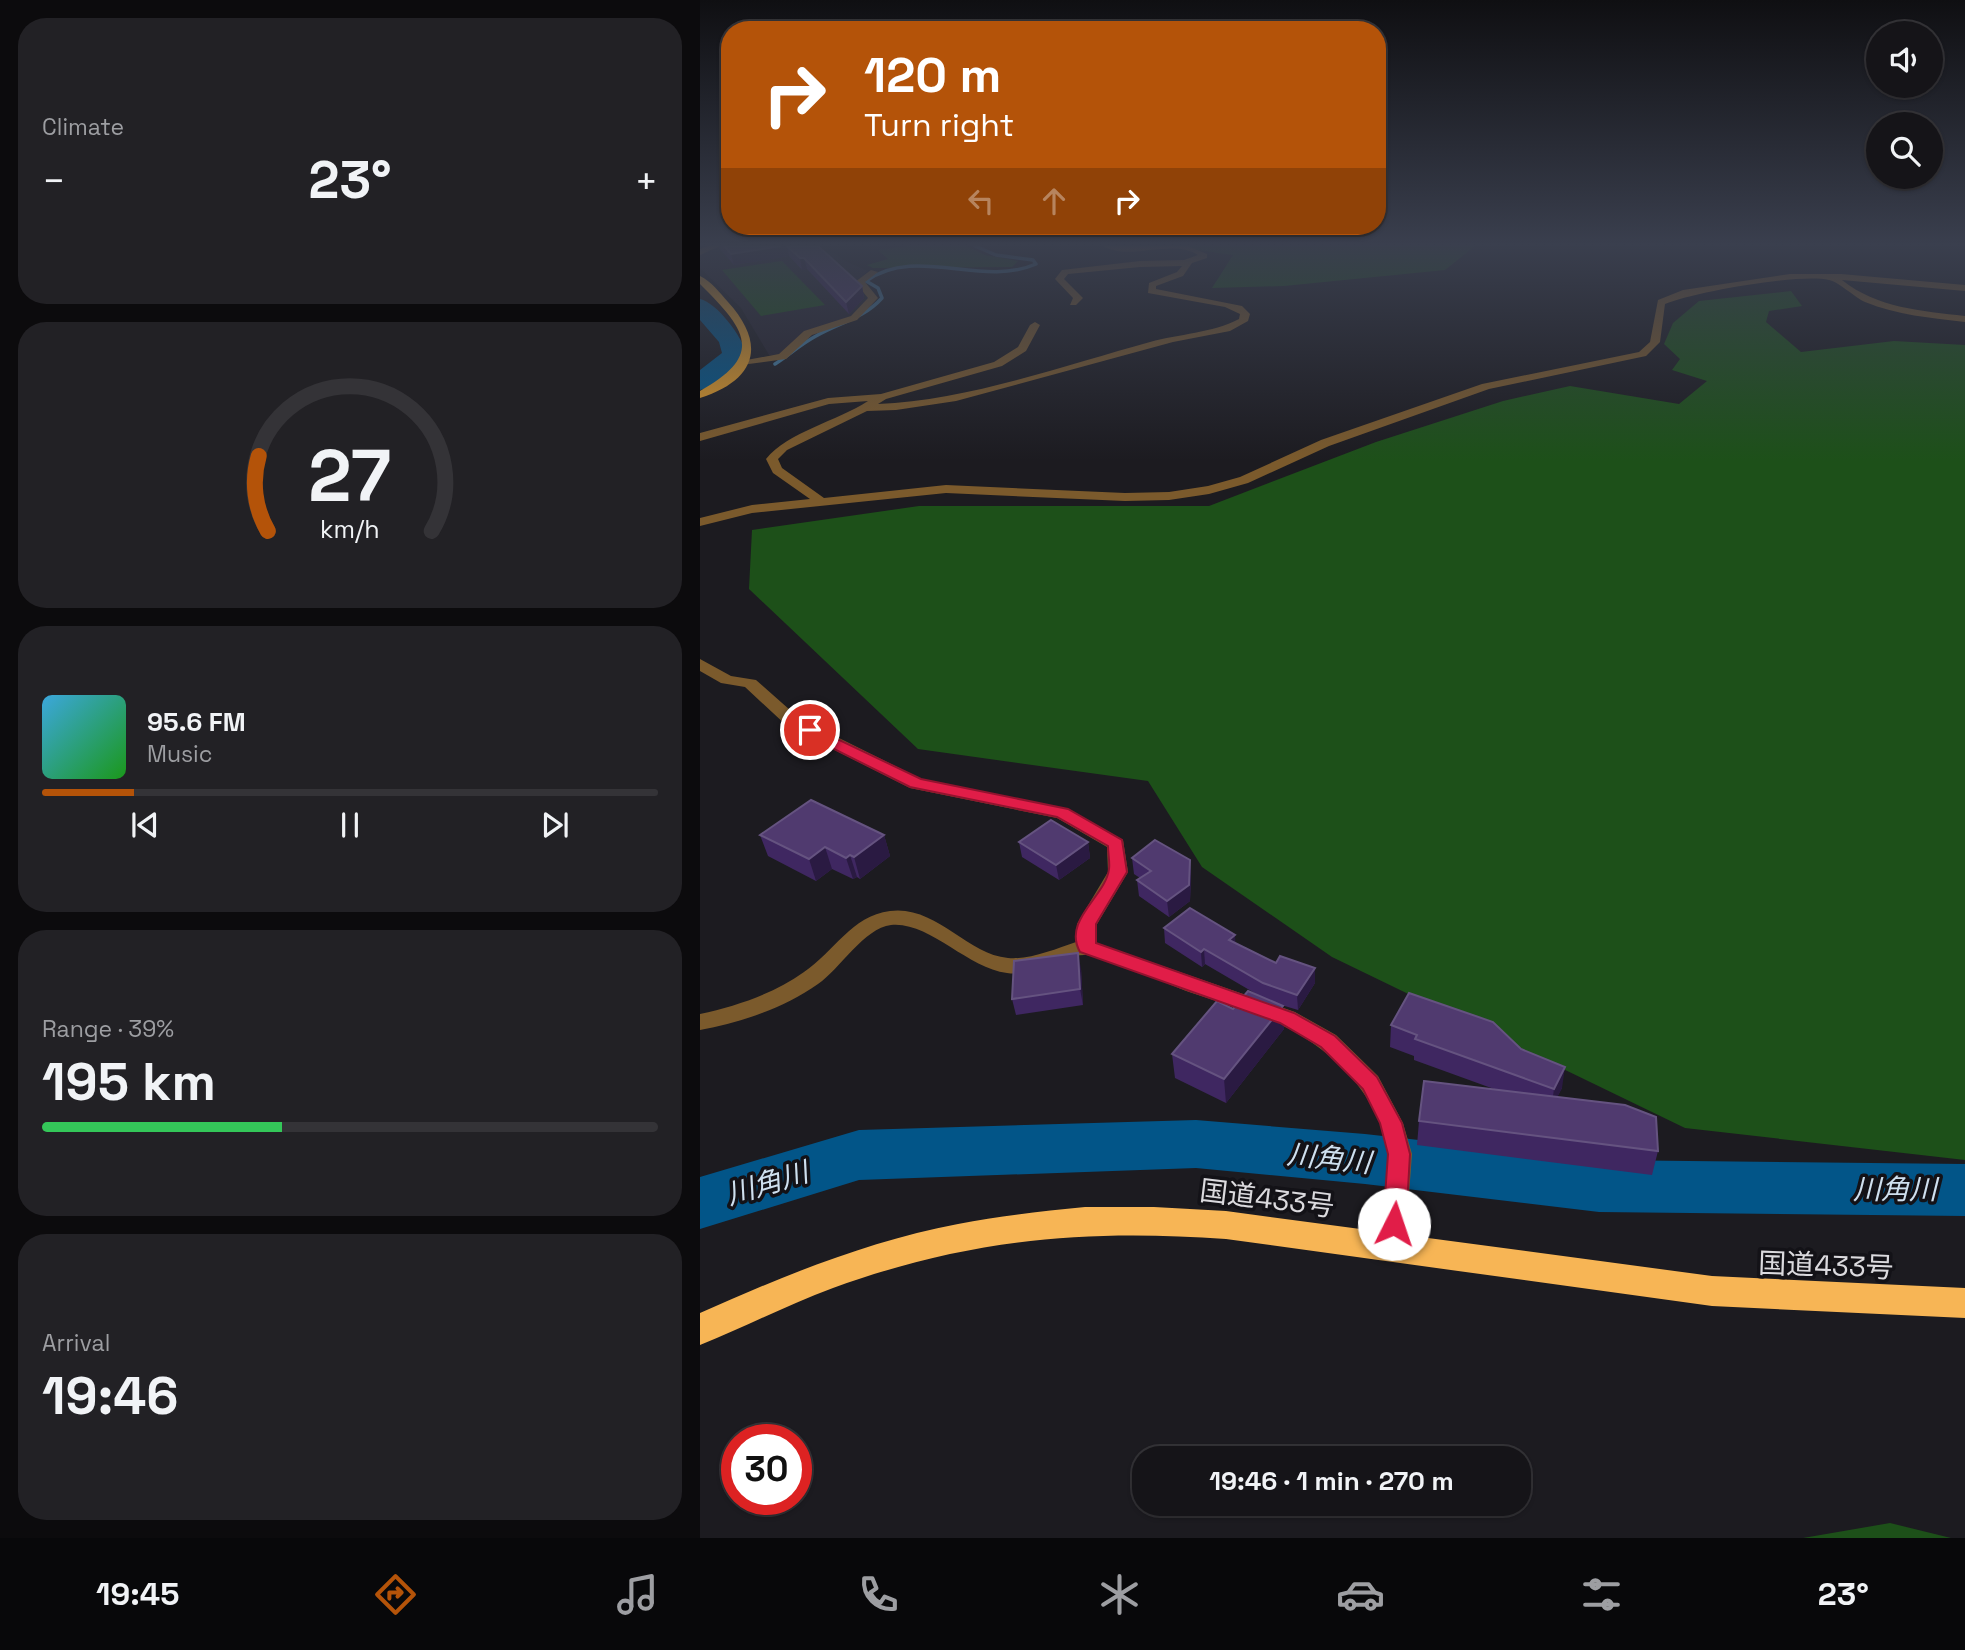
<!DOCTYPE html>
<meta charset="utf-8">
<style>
:root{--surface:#151418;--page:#222125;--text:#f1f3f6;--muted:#9d9ea2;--line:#343337;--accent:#b45309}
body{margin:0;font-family:"Space Grotesk","Noto Sans JP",sans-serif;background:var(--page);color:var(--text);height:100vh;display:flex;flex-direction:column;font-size:26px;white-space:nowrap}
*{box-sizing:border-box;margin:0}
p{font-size:23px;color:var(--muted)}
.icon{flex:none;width:38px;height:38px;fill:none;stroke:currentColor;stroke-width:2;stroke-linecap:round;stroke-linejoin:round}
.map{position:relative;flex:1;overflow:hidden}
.sheet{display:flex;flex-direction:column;gap:18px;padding:18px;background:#0c0b0d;width:700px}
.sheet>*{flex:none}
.hud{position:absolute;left:21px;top:21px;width:665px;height:214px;border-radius:28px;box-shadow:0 2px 5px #0004,0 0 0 2px var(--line);background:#b45309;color:#fff;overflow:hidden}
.controls{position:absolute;left:1166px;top:21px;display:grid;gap:14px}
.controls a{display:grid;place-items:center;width:77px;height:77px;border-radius:50%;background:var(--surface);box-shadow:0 2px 5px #0004,0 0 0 2px var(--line);font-size:35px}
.speed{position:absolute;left:21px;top:1424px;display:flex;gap:14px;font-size:35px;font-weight:700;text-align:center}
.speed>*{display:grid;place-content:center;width:91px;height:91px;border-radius:50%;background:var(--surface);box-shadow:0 2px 5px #0004,0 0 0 2px var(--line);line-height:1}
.speed .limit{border:10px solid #d22;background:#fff;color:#111}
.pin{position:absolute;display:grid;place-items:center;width:60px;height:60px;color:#fff;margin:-30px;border:4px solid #fff;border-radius:50%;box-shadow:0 2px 7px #0007}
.me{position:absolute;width:77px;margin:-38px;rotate:4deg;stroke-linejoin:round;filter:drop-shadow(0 0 5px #0008)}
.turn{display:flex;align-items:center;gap:24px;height:147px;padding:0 28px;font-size:32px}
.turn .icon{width:91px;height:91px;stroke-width:2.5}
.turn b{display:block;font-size:49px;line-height:60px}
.lanes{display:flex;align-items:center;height:66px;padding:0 28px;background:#0003;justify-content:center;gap:35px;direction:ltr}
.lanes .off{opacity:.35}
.big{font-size:52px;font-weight:700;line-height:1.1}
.sheet .tile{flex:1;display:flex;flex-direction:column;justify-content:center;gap:10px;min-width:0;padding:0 24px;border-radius:28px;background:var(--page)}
.sheet .dial{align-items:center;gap:0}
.dial svg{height:182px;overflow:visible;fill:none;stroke:var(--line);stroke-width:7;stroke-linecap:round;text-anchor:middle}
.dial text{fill:var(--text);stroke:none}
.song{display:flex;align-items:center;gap:21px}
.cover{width:84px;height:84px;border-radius:10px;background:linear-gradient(135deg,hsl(200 70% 55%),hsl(120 70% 35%))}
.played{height:7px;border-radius:4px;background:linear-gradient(90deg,var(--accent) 15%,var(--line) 15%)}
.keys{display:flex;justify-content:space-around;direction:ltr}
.heat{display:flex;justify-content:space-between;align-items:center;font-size:38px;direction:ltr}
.charge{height:10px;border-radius:5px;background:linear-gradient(90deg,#34c759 39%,var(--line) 0)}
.trip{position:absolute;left:432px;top:1446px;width:399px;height:70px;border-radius:28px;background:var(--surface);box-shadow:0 2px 5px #0004,0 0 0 2px var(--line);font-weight:700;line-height:70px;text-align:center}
.tabs{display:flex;height:112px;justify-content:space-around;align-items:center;background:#08080a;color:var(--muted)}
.tabs .icon{width:49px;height:49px}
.tabs .current{color:var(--accent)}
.tabs b{font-size:32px;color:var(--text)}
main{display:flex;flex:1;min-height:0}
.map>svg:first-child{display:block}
.built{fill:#25222d}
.green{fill:#1d5019}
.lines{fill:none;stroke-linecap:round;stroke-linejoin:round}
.stream{stroke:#437da2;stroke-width:3.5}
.river{fill:#025588;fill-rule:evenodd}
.minor{fill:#7b5a2c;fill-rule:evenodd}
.major{fill:#dc9727;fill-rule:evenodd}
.highway{fill:#f7b555;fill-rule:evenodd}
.wall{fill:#3f2761}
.shaded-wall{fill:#2a1a42}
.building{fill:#503a6f;stroke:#655380;stroke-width:2}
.route{fill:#e11d48;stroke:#92132f;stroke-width:2}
.labels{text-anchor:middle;stroke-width:7;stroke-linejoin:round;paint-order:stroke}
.near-water-label{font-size:28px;font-style:italic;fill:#cfe0ef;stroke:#131217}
.near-street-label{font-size:28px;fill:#dbdade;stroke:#131217}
</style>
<main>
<section class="sheet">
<div class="tile"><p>Climate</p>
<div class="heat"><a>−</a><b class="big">23°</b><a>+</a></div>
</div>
<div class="tile dial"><svg viewBox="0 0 100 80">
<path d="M14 69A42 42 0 1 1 86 69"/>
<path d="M14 69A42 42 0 0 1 10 36" stroke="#b45309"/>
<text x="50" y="56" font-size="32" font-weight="700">27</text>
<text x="50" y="72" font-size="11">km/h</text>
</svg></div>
<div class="tile">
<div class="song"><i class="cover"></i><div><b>95.6 FM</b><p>Music</p></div></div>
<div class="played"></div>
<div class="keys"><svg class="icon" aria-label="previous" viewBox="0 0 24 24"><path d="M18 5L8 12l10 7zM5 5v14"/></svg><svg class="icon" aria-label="pause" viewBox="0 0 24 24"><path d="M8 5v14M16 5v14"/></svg><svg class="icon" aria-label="next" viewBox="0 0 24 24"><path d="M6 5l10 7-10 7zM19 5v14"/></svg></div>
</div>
<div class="tile"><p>Range · 39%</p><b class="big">195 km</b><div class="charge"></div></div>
<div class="tile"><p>Arrival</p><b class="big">19:46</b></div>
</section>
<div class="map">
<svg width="1265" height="1538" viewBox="0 0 1265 1538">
<rect width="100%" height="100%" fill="#1c1b20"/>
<polygon class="built" points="27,246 104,246 136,254 143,260 168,271 156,282 169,298 150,318 112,330 79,355 69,355 41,308 0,268 0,254"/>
<g class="green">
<polygon points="207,246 267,246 285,255 318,261 312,267 173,268 167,265 188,259 178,250"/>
<polygon points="469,246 775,246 745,270 584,286 512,288 533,255"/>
<polygon points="81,261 82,261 125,305 61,316 22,270"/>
<polygon points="1091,291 1102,306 1069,311 1066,322 1101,352 1194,341 1265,345 1265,1160 985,1128 632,957 502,867 448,781 218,749 49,589 52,530 219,506 509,506 676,442 803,401 870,386 979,404 1007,381 972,370 980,359 964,344 973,323 999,301"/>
<polygon points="1190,1523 1251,1538 1103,1538"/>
</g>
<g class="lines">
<path class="stream" d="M75 364C89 355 101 344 116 336 140 322 163 319 182 298L178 288 166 281C216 245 281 288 336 264L333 260 296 255 275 246"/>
<g class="river">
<path d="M0 299C17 303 42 336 46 353 35 369 20 385 0 390V370L22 353 19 342 0 320Z"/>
<polygon points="496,1120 665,1134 899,1160 1265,1164 1265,1216 899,1212 665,1184 496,1168 159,1180 0,1229 0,1177 159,1130"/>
</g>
<g class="minor">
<polygon points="8,246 20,246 0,255 0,249"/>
<path d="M403 246H488L507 254V258L492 263 483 276 456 286V289L542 306 550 314 548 321 530 331 473 342 256 401 196 410 167 411 87 450 78 459 82 468 124 498 246 485 425 493 469 492 508 486 540 477 621 440 782 384 939 352 950 342 958 300 983 290 1090 274H1141L1265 285V291L1142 280C1177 308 1222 311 1265 316V322C1231 318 1197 315 1165 302 1154 297 1139 282 1129 280 1100 273 994 292 965 304L960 342 946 356 789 389 629 446 548 483 509 494 469 500 425 501 246 493 52 513 0 526V518L52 505 110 499 73 473 66 459C88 432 137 421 168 401L129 404 0 441V433L128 398 181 394 294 362 318 347 330 325 335 322 340 325 326 351 302 366 186 399 178 404C265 401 366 365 450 342 479 334 512 333 539 319L540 314 525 307 448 293 449 283 477 272 482 266 440 267 368 274 364 279 383 298 376 305H370L373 298 355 279 362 270 440 261 484 260 498 255C471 238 431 262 403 246Z"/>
<polygon points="171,270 178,272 165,282 178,298 157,320 112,335 86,359 41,365 41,361 79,354 104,331 151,316 168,298 155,282"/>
<path d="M0 659 31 676 56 680 99 718 221 779 368 809 423 840 428 872 397 924 396 943 595 1012 636 1035 678 1076 703 1123 712 1154 705 1248 701 1256 692 1260 683 1256 679 1248C681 1223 690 1175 688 1153 680 1095 630 1047 579 1024 551 1011 519 1002 489 992 471 985 398 954 384 955 358 956 334 977 307 973 267 968 229 921 191 925 164 928 140 969 118 984 82 1009 42 1022 0 1030V1014C37 1006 73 994 104 972 134 952 151 916 190 911 236 905 266 954 308 958 330 960 355 949 376 942L377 924 408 872 407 847 357 818 210 788 87 726 45 687 21 683 0 671Z"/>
</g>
<path class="major" d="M0 276C11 281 20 293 28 302 67 345 56 380 0 398V391C67 354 44 328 0 284Z"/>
<path class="highway" d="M385 1207H454L526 1211 1012 1276 1265 1288V1318L1012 1306 526 1239C384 1229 268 1239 133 1288 87 1305 45 1327 0 1345V1313C83 1276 168 1241 258 1224 300 1216 342 1211 385 1207Z"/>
</g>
<g class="wall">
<polygon points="19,246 118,246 162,286 164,298 149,314 107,269 102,270 89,256 34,265 20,249"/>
<polygon points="60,835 184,835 190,856 160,879 157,877 153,879 132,869 116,881 68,856"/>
<polygon points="319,842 388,842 390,858 359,880 322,857"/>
<polygon points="432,858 490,860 491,876 490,901 469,917 439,896 437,880 440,878 434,874"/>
<polygon points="464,928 536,944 615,983 598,1010 578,1004 583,1006 584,1029 526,1103 475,1078 472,1054 533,1009 558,995 505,964 502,967 465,943"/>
<polygon points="381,969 383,1005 316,1015 312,999"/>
<polygon points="691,1025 862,1088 857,1097 958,1151 952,1175 717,1145 719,1121 794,1089 714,1060 714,1056 690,1047"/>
</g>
<g class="shaded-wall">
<polygon points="81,246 87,246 89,256 34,265 31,254"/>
<polygon points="100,258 104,258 107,269 102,270"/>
<polygon points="162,286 164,298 149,314 146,302"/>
<polygon points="184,835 190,856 160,879 154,857"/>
<polygon points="388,842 390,858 359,880 356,865"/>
<polygon points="125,847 132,869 116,881 109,859"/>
<polygon points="150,855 157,877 153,879 146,858"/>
<polygon points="490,860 491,876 490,901 469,917 467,901"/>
<polygon points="535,935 536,950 529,940"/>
<polygon points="504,949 505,964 502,967 501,952"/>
<polygon points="378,953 381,969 383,1005 380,989"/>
<polygon points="615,968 615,983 598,1010 597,995"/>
<polygon points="583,1006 584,1029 526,1103 524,1079"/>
<polygon points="865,1067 862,1088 851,1110 854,1089"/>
</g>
<g class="building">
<polygon points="24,246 81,246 31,254"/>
<polygon points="87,246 118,246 162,286 146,302 104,258 100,258"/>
<polygon points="111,800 184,835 154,857 150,855 146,858 125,847 109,859 60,835"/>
<polygon points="351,820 388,842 356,865 319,842"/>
<polygon points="455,840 490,860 489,885 467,901 437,880 451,871 432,858"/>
<polygon points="490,908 535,935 529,940 576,963 580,956 615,968 597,995 563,983 504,949 501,952 464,928"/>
<polygon points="378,953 380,989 312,999 314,961"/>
<polygon points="548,991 583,1006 524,1079 472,1054 517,1001 533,1009"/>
<polygon points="709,993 793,1022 821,1049 865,1067 854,1089 715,1039 717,1035 691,1025"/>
<polygon points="724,1081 925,1105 956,1117 958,1151 719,1121"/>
</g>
<linearGradient id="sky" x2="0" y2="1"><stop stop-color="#0f0f12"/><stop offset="0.53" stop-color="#3a3f4e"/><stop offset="1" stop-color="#3a3f4e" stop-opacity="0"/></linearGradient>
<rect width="1265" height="461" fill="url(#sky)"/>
<path class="route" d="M110 726 221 779 368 809 422 840 427 872 396 924V943L594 1013 635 1036 677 1077 702 1123 710 1154 706 1224 702 1232 694 1235 686 1232 683 1224 688 1154 680 1123 663 1089 621 1047 580 1023 380 952C362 920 406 896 409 869 410 862 408 854 408 846L357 817 210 787 104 734 102 730Z"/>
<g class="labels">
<g class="near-water-label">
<text transform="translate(629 1158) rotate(6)" y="10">川角川</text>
<text transform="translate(67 1183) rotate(-17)" y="10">川角川</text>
<text x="1195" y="1199">川角川</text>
</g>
<g class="near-street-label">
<text transform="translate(567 1198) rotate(7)" y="10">国道433号</text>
<text transform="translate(1126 1265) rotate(2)" y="10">国道433号</text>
</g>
</g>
</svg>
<div class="controls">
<a><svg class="icon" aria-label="sound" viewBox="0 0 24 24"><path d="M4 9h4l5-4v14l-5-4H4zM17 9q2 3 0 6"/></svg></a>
<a><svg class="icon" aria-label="search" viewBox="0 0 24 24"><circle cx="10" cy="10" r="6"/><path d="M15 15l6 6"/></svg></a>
</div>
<div class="speed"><div class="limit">30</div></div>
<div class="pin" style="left:110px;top:730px;background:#d93025"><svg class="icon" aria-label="arrive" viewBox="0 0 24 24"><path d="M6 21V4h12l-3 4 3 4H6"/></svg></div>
<svg class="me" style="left:694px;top:1224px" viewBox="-20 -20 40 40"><circle r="19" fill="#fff"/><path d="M0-13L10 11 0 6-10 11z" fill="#e11d48"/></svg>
<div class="trip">19:46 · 1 min · 270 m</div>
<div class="hud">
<div class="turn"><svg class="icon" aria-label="right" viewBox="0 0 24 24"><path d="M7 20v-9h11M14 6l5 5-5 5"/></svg><div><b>120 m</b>Turn right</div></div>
<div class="lanes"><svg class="icon off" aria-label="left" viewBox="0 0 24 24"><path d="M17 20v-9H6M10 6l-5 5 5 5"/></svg><svg class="icon off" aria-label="ahead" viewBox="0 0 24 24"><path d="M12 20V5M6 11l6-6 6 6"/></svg><svg class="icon" aria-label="right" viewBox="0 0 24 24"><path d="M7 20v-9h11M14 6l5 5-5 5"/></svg></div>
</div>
</div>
</main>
<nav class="tabs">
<b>19:45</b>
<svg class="icon current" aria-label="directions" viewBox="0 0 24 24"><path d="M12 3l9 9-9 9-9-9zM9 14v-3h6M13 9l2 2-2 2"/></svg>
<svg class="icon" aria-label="music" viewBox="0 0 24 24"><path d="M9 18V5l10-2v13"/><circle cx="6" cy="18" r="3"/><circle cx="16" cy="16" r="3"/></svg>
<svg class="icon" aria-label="phone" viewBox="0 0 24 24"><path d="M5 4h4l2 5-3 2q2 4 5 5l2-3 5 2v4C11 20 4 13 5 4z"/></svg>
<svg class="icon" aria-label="climate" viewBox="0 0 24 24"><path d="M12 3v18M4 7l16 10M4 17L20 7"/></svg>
<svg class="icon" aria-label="car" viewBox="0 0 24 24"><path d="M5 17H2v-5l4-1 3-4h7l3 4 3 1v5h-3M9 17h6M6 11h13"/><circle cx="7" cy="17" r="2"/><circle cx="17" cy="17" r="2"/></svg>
<svg class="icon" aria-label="filters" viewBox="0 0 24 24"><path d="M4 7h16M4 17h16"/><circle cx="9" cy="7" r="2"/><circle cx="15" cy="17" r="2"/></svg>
<b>23°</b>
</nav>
